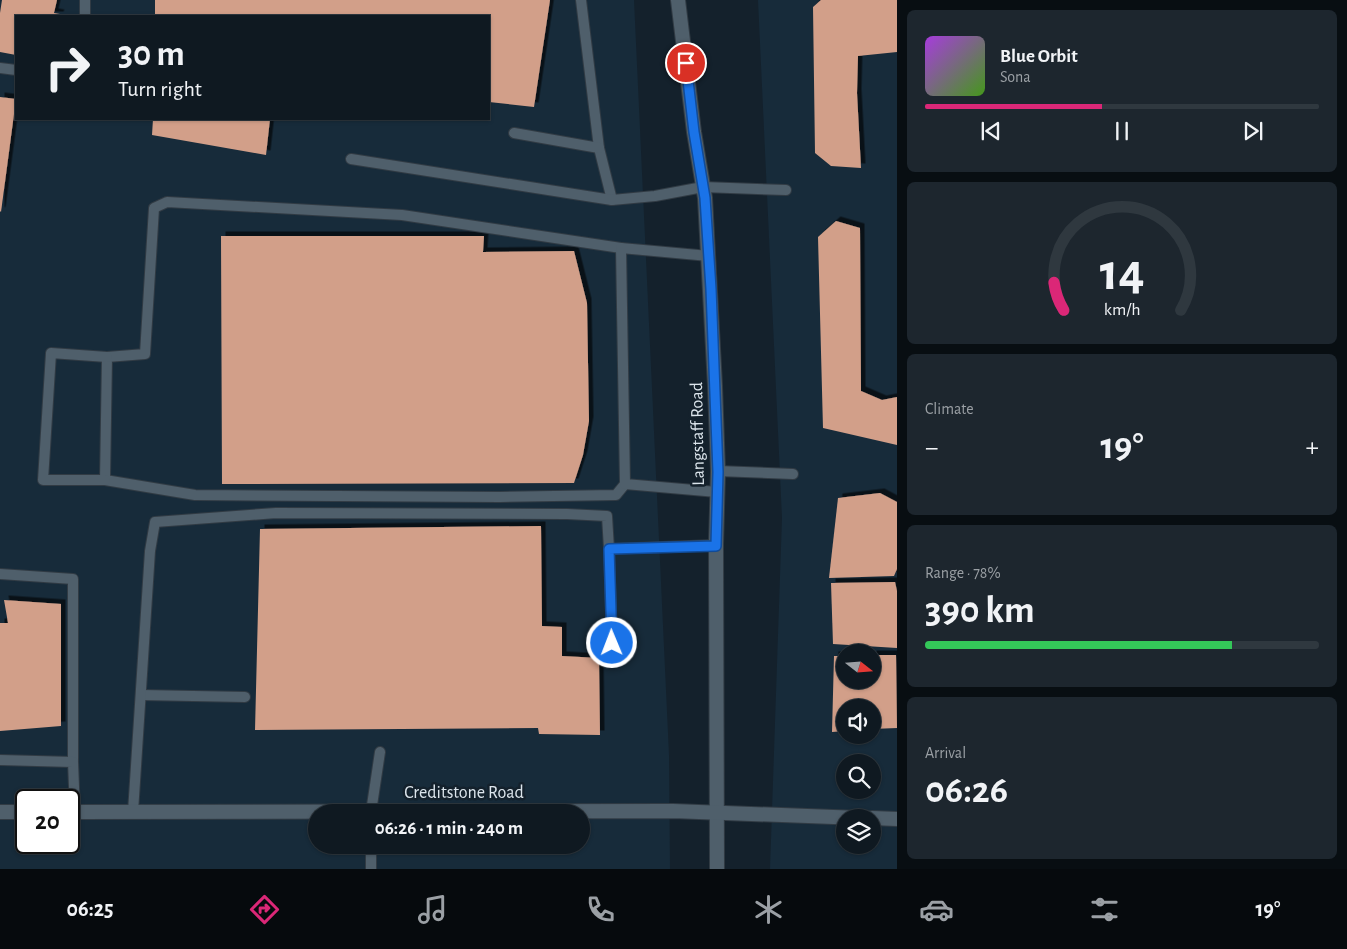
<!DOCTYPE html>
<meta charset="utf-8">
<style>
:root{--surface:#0f1921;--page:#1d262e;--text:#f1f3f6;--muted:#9ba0a5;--line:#2f383f;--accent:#db2777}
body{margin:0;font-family:"Alegreya Sans",sans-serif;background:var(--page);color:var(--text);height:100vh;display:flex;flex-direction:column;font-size:19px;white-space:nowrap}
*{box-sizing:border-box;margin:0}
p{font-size:16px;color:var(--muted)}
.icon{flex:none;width:28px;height:28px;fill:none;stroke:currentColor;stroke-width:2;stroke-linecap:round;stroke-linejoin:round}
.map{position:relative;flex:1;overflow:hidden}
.drawer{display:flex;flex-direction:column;gap:10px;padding:10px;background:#080e12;width:450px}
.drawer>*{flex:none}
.guide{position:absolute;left:15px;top:15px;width:475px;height:105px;border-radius:0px;box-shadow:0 1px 4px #0004,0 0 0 1px var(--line);background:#0f1921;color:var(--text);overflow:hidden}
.needle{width:32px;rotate:107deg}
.tools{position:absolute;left:836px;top:644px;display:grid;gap:10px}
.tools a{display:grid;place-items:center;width:45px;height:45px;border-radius:50%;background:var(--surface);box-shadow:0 1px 4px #0004,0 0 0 1px var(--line);font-size:25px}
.speed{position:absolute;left:15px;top:789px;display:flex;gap:10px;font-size:25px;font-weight:700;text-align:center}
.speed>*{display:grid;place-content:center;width:65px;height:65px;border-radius:50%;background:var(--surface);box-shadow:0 1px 4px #0004,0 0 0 1px var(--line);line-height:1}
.speed .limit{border:2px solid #111;border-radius:8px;background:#fff;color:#111}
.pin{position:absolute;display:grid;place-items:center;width:42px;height:42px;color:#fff;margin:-21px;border:2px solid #fff;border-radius:50%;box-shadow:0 1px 5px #0007}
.me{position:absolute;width:55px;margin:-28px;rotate:359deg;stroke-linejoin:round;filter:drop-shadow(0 0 4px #0008)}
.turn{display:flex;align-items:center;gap:18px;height:105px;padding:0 20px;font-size:22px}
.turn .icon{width:65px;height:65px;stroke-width:2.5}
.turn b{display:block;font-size:35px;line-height:42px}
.big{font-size:38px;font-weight:700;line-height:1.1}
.drawer .tile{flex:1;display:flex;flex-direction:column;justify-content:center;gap:8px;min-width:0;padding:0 18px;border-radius:8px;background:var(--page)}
.drawer .dial{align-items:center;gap:0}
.dial svg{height:130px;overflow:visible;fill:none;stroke:var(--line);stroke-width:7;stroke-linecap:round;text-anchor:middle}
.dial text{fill:var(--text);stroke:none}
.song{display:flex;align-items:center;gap:15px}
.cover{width:60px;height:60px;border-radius:8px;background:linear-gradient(135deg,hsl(280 70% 55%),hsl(100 70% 35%))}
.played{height:5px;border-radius:2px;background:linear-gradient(90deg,var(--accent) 45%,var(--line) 45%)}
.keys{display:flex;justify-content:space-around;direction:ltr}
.heat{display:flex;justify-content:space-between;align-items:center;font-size:28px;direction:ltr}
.charge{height:8px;border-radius:4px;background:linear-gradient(90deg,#34c759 78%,var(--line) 0)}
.trip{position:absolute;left:308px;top:804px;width:282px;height:50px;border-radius:25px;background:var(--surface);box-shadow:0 1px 4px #0004,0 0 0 1px var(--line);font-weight:700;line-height:50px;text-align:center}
.menu{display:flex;height:80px;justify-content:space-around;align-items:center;background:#060a0d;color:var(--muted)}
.menu .icon{width:35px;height:35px}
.menu .selected{color:var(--accent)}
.menu b{font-size:22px;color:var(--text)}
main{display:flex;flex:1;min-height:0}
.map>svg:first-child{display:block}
.built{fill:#172b3a;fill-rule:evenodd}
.building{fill:#d29f89;filter:url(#shadow)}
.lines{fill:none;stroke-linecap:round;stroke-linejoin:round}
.service-casing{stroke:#313b44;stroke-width:12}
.tertiary-casing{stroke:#313b44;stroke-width:16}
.service{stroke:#4f5f6b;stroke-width:10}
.tertiary{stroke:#4f5f6b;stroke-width:14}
.route-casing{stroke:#114b97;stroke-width:12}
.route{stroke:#1a73e8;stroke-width:9}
.labels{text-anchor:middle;stroke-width:5;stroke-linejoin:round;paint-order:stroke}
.street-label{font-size:18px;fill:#dce5ec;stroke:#14212c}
</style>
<main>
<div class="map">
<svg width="897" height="869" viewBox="0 0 897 869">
<defs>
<filter id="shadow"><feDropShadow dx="4.5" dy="-4.5" stdDeviation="0" flood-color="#0009"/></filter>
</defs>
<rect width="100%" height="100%" fill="#14212c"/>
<g class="built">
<path d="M0 0H634L669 755 670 869H0ZM16 16H489V119H16ZM26 800H69V842H26ZM316 812H581V845H316Z"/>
<path d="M758 0H897V869H770L782 518ZM845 652H872V680H845ZM845 708H872V735H845ZM845 762H872V790H845ZM845 818H872V845H845Z"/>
</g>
<g class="building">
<polygon points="2,0 57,0 54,13 60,14 59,16 16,16 16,55 0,52 0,13"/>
<polygon points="155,0 550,0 534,107 489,102 489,16 155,16"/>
<polygon points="821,0 897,0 897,52 858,56 857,93 861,168 831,166 815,153 813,7"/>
<polygon points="0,97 16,99 1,212 0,211"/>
<polygon points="153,119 270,119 266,155 152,135"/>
<polygon points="836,221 860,228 861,391 882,400 897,397 897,445 823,428 818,237"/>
<polygon points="221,236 484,236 483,252 574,251 587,303 589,421 583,455 574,483 222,484"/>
<polygon points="880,493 897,502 897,569 894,576 829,578 838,498"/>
<polygon points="541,526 542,626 562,627 562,656 599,658 600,735 539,734 538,728 255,730 260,529"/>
<polygon points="895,582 897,591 897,648 833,644 831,583"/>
<polygon points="4,600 61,604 61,726 0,731 0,623 8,623"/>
<polygon points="872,655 896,655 897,728 872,729 872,708 845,708 845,731 832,732 834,656 845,656 845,680 872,680"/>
</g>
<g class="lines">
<defs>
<g id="service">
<polyline points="581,0 599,148 612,200"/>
<polyline points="85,16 85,0"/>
<polyline points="0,68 16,70"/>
<polyline points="514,133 599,148"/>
<polyline points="351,159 612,200 655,196 703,187 786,190"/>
<polyline points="621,248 402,215 167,202 154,208 145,354 107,357 105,480 195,495 500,497 616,495 625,484"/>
<polyline points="709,256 621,248 625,484 717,492"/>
<polyline points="718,471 793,474"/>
<polyline points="105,480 43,480 51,353 107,357"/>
<polyline points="609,549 612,643"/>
<polyline points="0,574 73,579 73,762"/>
<polyline points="141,695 245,697"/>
<polyline points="0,760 73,762 75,812"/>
<polyline points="133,812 150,551 155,522 276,513 567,514 607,516 609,549 716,545"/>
<polyline points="371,812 380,752"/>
<polyline points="371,869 371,845"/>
</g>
<g id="tertiary">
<polyline points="678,0 694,132 705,198 715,386 718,471 716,545 717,869"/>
<polyline points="0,812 26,812"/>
<polyline points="69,812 673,811 860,818"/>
<polyline points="872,818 897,819"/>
</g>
</defs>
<use href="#service" class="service-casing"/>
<use href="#tertiary" class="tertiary-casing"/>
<use href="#service" class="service"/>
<use href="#tertiary" class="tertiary"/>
</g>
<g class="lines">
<defs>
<polyline id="route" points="612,643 609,549 716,546 718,472 711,289 705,198 694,132 686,63"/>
</defs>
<use href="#route" class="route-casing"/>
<use href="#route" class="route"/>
</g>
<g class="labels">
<g class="street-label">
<text transform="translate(697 434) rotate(-91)" y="6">Langstaff Road</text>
<text x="464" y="798">Creditstone Road</text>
</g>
</g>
</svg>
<div class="tools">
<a><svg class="needle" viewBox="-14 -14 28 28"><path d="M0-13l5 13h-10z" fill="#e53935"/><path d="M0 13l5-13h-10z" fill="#9ba0a5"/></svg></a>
<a><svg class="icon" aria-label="sound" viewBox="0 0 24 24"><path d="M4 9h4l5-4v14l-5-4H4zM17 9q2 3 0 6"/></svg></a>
<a><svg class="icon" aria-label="search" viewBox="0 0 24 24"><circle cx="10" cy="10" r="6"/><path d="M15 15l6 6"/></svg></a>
<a><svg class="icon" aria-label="layers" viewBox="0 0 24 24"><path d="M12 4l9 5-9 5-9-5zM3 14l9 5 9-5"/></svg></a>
</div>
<div class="speed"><div class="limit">20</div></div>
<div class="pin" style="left:686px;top:63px;background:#d93025"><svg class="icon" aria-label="arrive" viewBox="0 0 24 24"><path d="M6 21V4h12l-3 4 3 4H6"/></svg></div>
<svg class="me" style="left:612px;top:643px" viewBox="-20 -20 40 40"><circle r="17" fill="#1a73e8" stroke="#fff" stroke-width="3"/><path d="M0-11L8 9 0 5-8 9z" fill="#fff"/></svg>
<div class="trip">06:26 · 1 min · 240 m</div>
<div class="guide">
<div class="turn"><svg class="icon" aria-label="right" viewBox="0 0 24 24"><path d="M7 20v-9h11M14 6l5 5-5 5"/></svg><div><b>30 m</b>Turn right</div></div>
</div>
</div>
<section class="drawer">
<div class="tile">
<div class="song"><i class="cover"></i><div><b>Blue Orbit</b><p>Sona</p></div></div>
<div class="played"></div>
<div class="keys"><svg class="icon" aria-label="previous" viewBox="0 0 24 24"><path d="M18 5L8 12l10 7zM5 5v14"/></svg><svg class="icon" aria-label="pause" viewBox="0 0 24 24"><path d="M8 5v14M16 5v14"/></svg><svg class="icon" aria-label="next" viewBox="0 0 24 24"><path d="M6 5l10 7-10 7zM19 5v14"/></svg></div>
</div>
<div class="tile dial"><svg viewBox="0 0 100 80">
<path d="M14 69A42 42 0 1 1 86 69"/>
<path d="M14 69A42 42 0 0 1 8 52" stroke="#db2777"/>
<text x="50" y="56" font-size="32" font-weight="700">14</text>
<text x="50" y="72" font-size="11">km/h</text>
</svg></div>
<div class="tile"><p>Climate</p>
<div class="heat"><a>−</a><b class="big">19°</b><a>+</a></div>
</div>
<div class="tile"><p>Range · 78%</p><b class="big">390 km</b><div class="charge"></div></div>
<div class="tile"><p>Arrival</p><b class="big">06:26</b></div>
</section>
</main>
<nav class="menu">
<b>06:25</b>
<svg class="icon selected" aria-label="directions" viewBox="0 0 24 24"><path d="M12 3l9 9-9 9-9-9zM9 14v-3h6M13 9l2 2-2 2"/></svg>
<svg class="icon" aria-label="music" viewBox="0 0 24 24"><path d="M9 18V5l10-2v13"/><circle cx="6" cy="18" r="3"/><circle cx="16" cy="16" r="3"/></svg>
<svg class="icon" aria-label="phone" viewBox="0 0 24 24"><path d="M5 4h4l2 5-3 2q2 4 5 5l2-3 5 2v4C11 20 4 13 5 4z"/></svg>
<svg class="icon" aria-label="climate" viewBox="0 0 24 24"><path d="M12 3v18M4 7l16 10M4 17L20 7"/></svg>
<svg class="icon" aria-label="car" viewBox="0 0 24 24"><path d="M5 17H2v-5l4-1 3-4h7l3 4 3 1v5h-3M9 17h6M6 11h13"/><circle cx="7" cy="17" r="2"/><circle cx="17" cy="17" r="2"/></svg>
<svg class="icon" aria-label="filters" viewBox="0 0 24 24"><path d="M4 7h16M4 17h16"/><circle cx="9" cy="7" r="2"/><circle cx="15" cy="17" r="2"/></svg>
<b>19°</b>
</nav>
